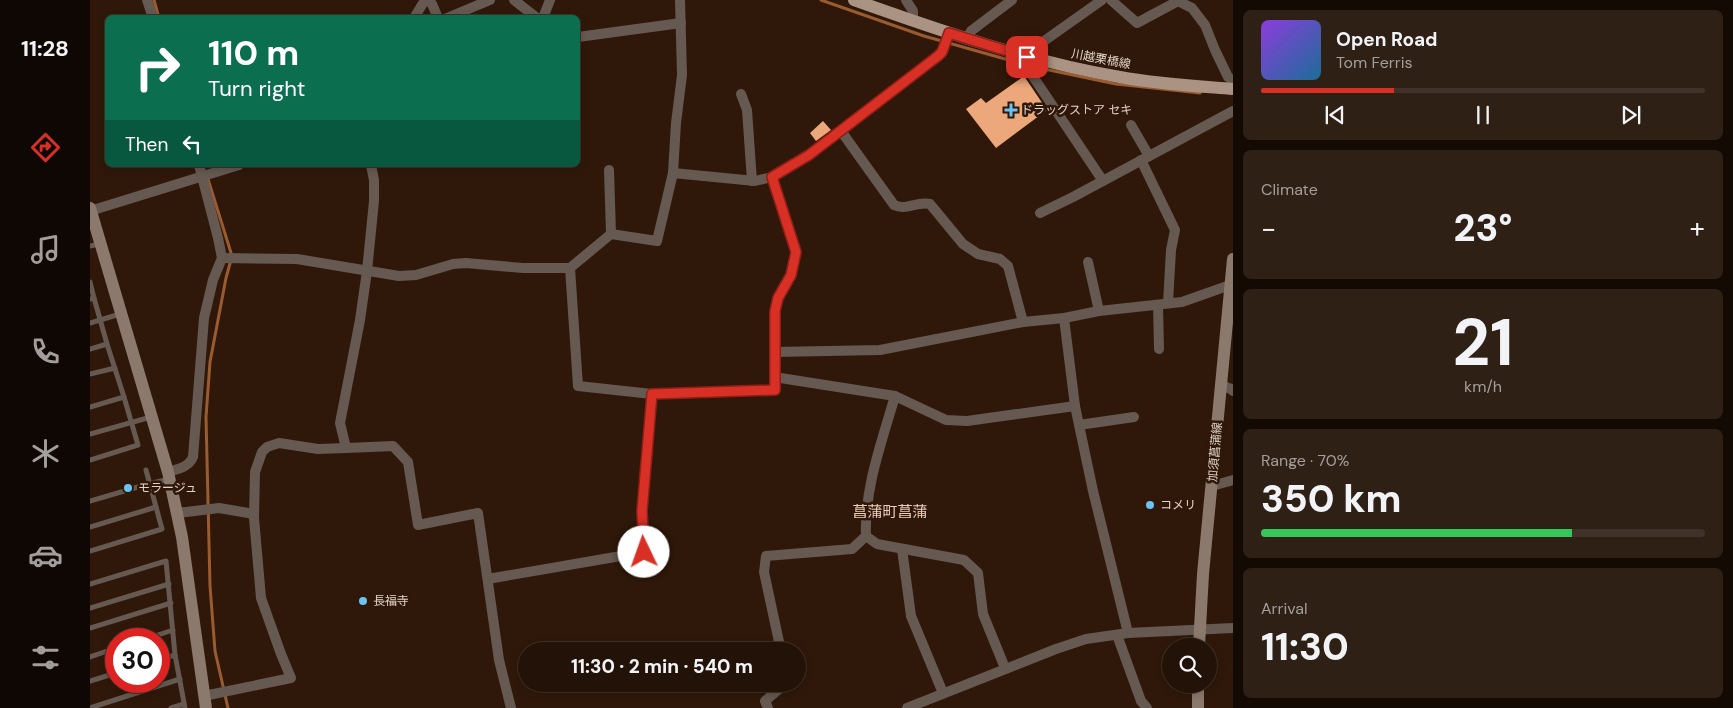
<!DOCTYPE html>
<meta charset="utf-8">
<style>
:root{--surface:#231207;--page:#2f2015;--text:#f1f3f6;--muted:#a39e9b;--line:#403228;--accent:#d93025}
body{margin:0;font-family:"DM Sans","Noto Sans JP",sans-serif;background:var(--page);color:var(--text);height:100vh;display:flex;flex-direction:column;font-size:19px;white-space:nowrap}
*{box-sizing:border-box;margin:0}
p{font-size:16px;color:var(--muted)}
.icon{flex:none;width:28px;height:28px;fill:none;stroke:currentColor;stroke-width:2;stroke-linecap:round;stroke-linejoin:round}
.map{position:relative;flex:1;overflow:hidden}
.drawer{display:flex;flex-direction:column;gap:10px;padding:10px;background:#130a04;width:500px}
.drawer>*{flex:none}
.top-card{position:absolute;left:15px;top:15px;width:475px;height:152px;border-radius:8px;box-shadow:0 2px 8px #0003,0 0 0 1px var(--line);background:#0b6e4f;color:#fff;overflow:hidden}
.buttons{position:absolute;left:1072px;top:638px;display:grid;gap:10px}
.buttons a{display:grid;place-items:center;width:55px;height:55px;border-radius:50%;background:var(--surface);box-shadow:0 2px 8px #0003,0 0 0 1px var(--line);font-size:25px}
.speed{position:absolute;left:15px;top:628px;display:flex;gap:10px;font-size:25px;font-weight:700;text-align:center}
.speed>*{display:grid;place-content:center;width:65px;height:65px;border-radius:50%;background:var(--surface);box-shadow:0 2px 8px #0003,0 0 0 1px var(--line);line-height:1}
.speed .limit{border:8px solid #d22;background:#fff;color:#111}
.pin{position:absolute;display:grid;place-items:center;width:42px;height:42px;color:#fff;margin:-21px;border-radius:10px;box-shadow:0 2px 8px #0006}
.me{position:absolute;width:55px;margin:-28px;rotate:357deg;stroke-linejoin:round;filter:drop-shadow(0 0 4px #0008)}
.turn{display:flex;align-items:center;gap:18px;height:105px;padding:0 20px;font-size:22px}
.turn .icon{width:65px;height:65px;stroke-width:2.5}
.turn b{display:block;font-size:35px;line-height:42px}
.then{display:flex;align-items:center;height:48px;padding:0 20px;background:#0003;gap:10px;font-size:19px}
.big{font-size:38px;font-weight:800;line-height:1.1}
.drawer .card{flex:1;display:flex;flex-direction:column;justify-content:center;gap:8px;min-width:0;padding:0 18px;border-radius:8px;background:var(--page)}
.drawer .dial{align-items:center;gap:0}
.dial b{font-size:65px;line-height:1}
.song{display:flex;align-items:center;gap:15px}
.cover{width:60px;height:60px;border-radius:8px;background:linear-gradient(135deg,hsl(270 70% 55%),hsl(200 70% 35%))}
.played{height:5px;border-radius:2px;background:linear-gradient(90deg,var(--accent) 30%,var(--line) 30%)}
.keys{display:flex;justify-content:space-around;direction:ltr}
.heat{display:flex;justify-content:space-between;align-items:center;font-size:28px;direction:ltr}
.charge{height:8px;border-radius:4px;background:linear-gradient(90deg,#34c759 70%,var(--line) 0)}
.trip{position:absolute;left:428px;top:642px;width:288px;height:50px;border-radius:25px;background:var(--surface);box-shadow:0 2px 8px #0003,0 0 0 1px var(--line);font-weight:800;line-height:50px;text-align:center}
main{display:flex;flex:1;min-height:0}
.dock{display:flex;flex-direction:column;width:90px;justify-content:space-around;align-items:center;background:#0e0703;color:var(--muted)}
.dock .icon{width:35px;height:35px}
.dock .active{color:var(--accent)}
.dock b{font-size:22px;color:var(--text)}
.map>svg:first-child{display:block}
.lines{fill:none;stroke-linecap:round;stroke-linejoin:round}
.stream{stroke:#9a5b30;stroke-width:3}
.building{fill:#eca77a}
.lane{stroke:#655951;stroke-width:5}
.street{stroke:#655951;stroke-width:10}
.secondary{stroke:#8c796d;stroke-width:12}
.primary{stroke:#ab9383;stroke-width:12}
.route-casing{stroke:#8d1f18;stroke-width:12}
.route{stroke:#d93025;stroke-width:9}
.poi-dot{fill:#6bc3f2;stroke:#2f1809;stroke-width:2}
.labels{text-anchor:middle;stroke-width:5;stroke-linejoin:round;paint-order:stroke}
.street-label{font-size:12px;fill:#e1d2c8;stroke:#2f1809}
.poi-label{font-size:12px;fill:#e1d2c8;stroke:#2f1809;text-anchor:start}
.quarter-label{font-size:15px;fill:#edcebb;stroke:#2f1809}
</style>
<main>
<nav class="dock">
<b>11:28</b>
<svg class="icon active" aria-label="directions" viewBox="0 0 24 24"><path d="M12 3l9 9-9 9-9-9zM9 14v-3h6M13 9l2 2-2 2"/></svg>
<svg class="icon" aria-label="music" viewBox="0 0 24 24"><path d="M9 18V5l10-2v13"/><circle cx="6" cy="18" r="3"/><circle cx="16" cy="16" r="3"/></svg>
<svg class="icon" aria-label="phone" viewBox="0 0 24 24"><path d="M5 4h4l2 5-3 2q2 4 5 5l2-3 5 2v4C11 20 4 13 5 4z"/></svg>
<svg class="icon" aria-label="climate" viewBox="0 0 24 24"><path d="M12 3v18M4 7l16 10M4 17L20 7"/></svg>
<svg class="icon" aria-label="car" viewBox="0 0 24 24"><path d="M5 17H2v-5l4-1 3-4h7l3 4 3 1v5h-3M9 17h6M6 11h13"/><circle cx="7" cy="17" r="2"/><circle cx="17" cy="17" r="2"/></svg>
<svg class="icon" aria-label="filters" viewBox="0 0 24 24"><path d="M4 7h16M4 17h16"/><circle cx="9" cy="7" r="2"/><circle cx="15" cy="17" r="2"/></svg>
</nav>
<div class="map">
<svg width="1143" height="708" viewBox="0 0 1143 708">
<rect width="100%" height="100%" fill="#2f1809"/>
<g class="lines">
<g class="stream">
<polyline points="64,0 69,18"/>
<polyline points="731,0 834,36 940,66 1026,84 1110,93"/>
<polyline points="117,176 142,256 136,278 120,362 116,417 120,586 125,651 138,708"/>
</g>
</g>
<g class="building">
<polygon points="934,76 957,110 906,148 876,109 891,98 896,103"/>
<polygon points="733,121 741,130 726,141 720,133"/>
</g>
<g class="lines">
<g class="lane">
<polyline points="0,246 9,244"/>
<polyline points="0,282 4,298"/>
<polyline points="0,299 4,298 17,344 0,349"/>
<polyline points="0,323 30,314"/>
<polyline points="17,344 34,397"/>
<polyline points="0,374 25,368"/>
<polyline points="0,407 34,397 48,445 0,460"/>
<polyline points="0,434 61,417"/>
<polyline points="0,501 58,484 80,479"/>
<polyline points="0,527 66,507"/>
<polyline points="0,551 72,529 56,470"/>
<polyline points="0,584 76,561 85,655 95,708"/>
<polyline points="0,608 79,584"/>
<polyline points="0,628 81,603"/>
<polyline points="56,639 83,630"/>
<polyline points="0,657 26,648"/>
<polyline points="69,660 85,655"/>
<polyline points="0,681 26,673"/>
<polyline points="0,708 90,679"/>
<polyline points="81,708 94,704"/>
</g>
<g class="street">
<polyline points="57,0 63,18"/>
<polyline points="337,0 342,4 348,18"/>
<polyline points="424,0 447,18"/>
<polyline points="816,0 823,11 823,21"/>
<polyline points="1012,0 947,46 937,57 940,72 1013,181"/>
<polyline points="1021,0 1047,23 1088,1 1102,8 1115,25 1125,50 1138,77 1143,80"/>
<polyline points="324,18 335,0"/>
<polyline points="357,18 400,0"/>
<polyline points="453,18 460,0"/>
<polyline points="488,37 591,23"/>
<polyline points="877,39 881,31 922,0"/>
<polyline points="651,94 657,110 662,181"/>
<polyline points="1041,125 1059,156"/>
<path d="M751 131 804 205C816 211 826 201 840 204L873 244 888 254 910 259 918 266 933 322 974 318 1009 311 1092 302 1143 284"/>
<polyline points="1051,160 1085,230 1081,250 1078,303"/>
<polyline points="281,165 284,180 284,201 277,271 270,320 250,423 256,448 303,446 318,462 328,525 388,513 409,660 421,708"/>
<polyline points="519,170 521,234"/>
<polyline points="583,173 665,181 682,177 719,155 848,56 852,52 859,33"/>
<polyline points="682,177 706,252 701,275 688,299 685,311 684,377"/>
<polyline points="0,211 149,165"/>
<polyline points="950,213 983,197 1143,111"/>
<polyline points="132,258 207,259 309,276 326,275 363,264 376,263 433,268 480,268 488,386 562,394 685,390 684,377 805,396 856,420 877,421 985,406"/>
<polyline points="998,262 1009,311"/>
<polyline points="480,268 521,234 567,241 583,173 586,123 592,75 590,0"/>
<polyline points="1068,305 1069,349"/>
<polyline points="974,318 985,406 1003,491 1038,633"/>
<polyline points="684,352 790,350 933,322"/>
<polyline points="1131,385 1141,389 1143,391"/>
<path d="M805 396C792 441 774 489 776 536L787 544 874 560 888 573 893 614 915 668"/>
<polyline points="989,425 1044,417"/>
<path d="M78 472C88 469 99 467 103 457L114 318 123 280 132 258 128 238 109 165"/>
<polyline points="1122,486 1143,480"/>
<polyline points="88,513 129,508 164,514"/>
<polyline points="812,549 821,616 853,693"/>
<polyline points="398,579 554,552 552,511 562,394"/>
<polyline points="1027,635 1051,701 1057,708"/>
<polyline points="691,651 674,572 676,556 762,549 776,536"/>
<polyline points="114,696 201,678 191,654 171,598 164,518 165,472 172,452 177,447 189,443 228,449 256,448"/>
<polyline points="678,708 675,701 695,684"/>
<polyline points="817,708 966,649 996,639 1038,633 1143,628"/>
</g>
<g class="secondary">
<polyline points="0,208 78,472 92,537 116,708"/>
<polyline points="1109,646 1113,574 1143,259"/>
<polyline points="1108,684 1108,708"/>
</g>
<path class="primary" d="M764 0C851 31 938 61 1030 77 1067 84 1105 86 1143 89"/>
</g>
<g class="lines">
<defs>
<polyline id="route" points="554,552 552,511 562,394 685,390 685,311 688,298 701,275 706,252 682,177 719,155 848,56 852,52 859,33 937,57"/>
</defs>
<use href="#route" class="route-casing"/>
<use href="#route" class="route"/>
</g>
<g class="poi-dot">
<path d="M918.5 102.5h5v5h5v5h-5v5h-5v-5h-5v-5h5z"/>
<circle cx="38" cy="488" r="5"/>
<circle cx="1060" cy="505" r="5"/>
<circle cx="273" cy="601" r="5"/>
</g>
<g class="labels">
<g class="street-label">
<text transform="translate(1011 59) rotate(11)" y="4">川越栗橋線</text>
<text transform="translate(1125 452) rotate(-85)" y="4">加須菖蒲線</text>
</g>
<g class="poi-label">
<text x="931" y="114">ドラッグストア セキ</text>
<text x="48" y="492">モラージュ</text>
<text x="1070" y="509">コメリ</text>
<text x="283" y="605">長福寺</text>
</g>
<g class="quarter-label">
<text x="800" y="517">菖蒲町菖蒲</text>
</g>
</g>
</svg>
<div class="buttons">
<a><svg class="icon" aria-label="search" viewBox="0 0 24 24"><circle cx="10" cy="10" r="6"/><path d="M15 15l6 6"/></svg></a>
</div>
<div class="speed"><div class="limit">30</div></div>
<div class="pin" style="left:937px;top:57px;background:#d93025"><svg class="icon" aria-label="arrive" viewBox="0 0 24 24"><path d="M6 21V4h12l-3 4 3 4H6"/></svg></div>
<svg class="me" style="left:554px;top:552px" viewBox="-20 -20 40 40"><circle r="19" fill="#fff"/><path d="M0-13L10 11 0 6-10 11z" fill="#d93025"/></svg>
<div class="trip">11:30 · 2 min · 540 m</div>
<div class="top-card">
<div class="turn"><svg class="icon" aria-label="right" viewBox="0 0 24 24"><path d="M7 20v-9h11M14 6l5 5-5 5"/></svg><div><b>110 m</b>Turn right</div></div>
<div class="then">Then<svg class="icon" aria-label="left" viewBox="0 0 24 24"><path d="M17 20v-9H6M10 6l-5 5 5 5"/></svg></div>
</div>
</div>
<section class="drawer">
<div class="card">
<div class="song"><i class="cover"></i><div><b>Open Road</b><p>Tom Ferris</p></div></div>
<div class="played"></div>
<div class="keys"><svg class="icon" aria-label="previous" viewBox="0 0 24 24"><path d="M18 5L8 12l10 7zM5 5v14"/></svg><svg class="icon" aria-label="pause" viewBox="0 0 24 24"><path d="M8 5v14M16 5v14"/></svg><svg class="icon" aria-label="next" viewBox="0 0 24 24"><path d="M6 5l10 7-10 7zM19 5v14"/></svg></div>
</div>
<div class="card"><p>Climate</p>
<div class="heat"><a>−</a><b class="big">23°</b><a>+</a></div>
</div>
<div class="card dial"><b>21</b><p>km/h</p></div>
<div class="card"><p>Range · 70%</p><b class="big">350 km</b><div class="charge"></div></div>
<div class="card"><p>Arrival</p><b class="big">11:30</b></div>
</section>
</main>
